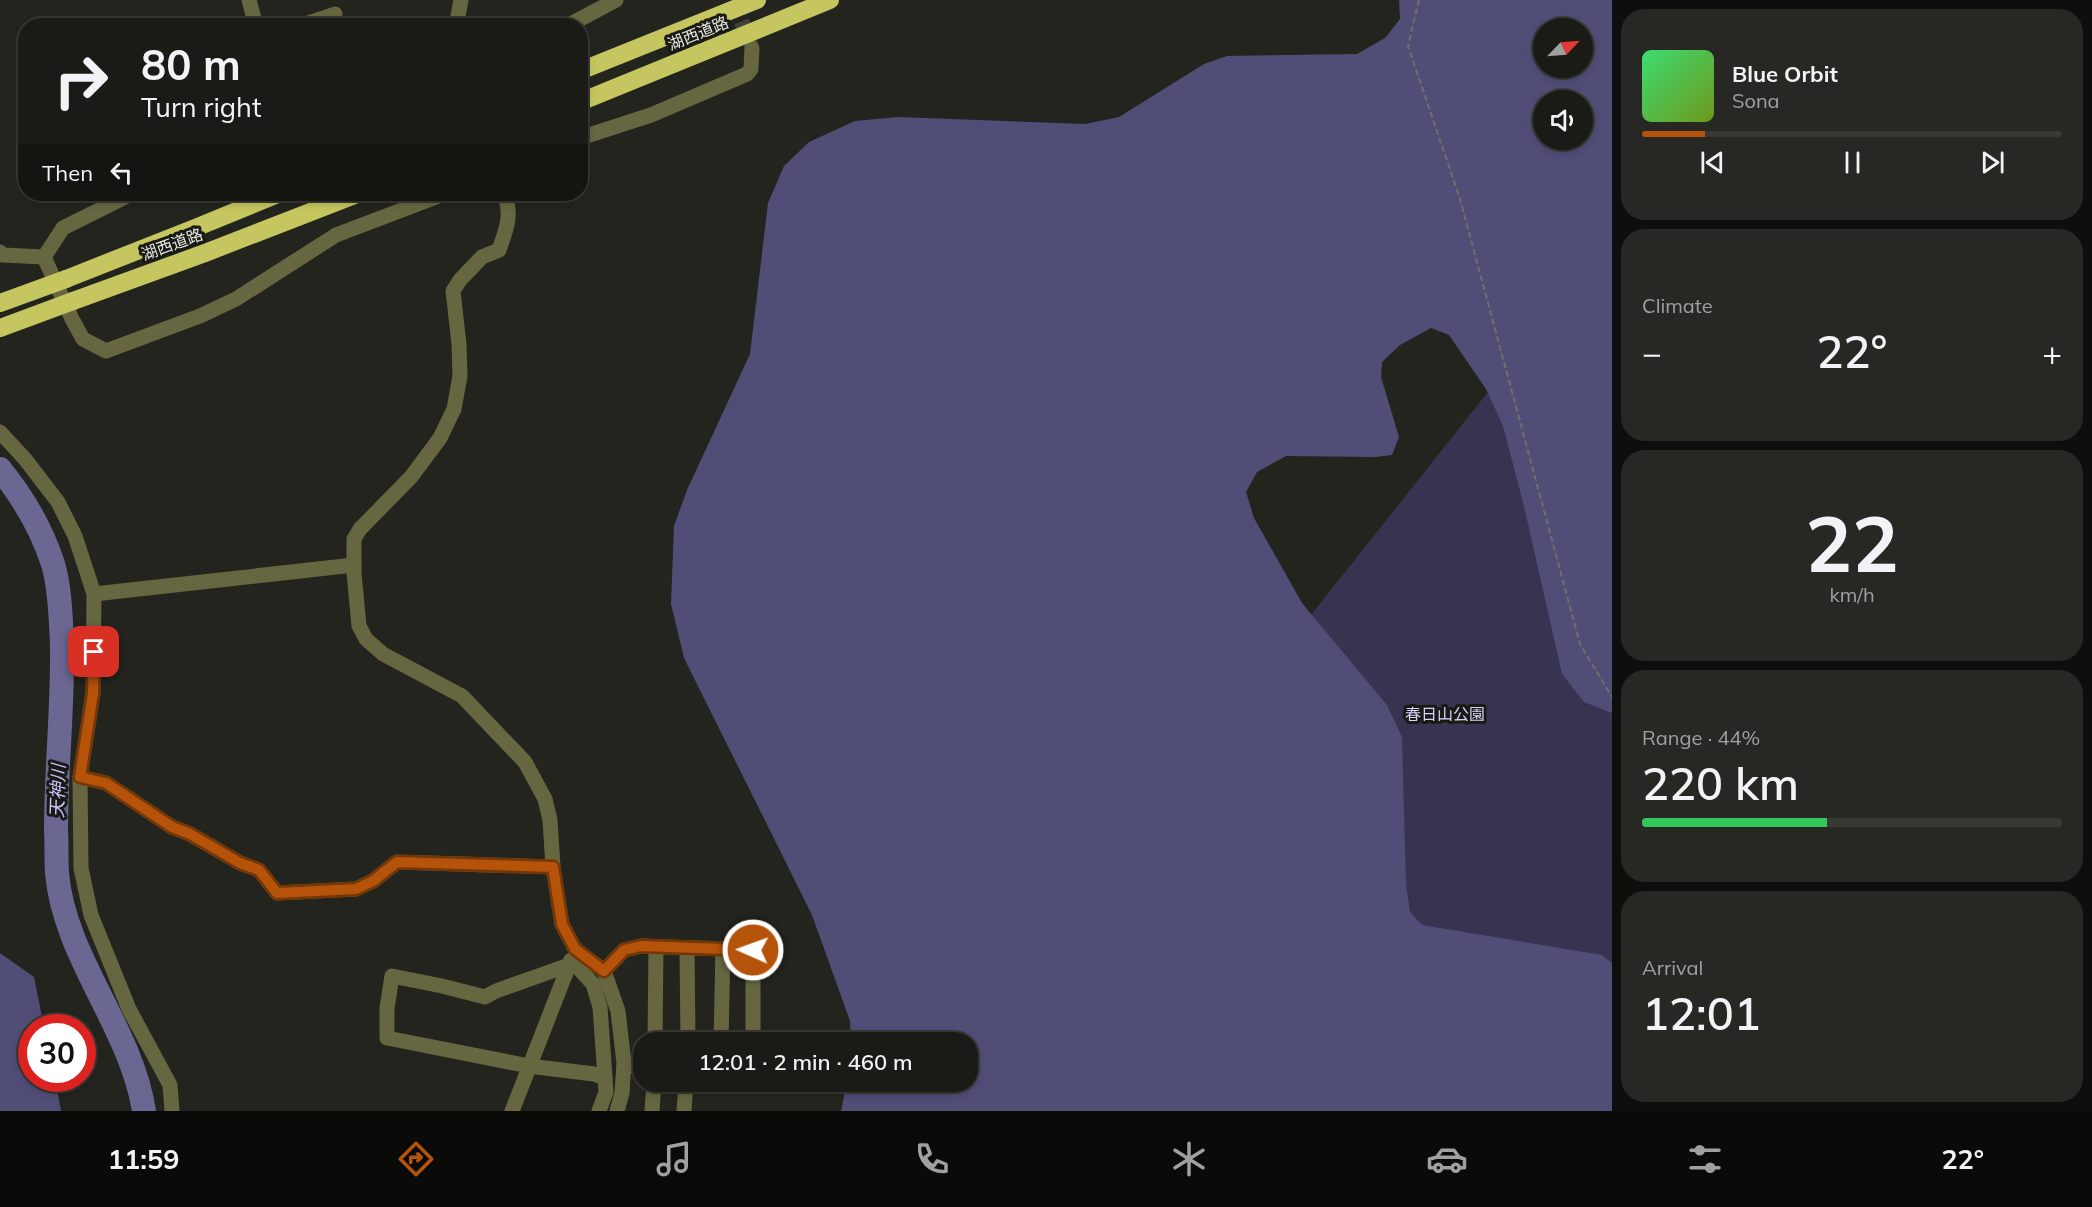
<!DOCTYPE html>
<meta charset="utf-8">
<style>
:root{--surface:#1a1b16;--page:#272823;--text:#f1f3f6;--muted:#9fa1a1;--line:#383935;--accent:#b45309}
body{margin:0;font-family:Mulish,"Noto Sans JP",sans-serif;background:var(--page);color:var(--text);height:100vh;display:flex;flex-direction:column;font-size:22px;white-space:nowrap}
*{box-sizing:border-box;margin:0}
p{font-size:20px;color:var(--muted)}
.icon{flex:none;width:33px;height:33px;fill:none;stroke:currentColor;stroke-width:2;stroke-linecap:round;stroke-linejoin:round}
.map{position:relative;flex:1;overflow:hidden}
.sheet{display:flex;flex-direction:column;gap:9px;padding:9px;background:#0e0f0c;width:480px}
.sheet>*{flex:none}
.top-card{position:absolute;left:18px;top:18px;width:570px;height:183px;border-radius:24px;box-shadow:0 3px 9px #0003,0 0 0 2px var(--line);background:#1a1b16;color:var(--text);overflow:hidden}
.needle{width:39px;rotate:65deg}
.fabs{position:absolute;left:1533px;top:18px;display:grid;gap:12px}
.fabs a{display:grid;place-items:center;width:60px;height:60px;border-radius:50%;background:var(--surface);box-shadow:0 3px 9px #0003,0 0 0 2px var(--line);font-size:30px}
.speed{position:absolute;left:18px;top:1014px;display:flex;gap:12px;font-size:30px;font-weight:700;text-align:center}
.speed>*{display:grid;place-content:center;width:78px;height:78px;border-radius:50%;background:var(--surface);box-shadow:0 3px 9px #0003,0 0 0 2px var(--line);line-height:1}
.speed .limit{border:9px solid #d22;background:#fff;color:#111}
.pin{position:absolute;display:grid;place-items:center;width:51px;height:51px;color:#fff;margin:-26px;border-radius:12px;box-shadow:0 3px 9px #0006}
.me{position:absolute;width:66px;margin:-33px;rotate:272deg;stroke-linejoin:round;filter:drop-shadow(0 0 4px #0008)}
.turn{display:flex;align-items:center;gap:21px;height:126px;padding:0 24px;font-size:27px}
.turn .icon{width:78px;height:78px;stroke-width:2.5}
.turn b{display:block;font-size:42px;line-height:51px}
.then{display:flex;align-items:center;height:57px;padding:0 24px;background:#0003;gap:12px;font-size:22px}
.big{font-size:45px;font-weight:600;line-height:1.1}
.sheet .card{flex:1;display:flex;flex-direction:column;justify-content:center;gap:9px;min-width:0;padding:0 21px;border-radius:24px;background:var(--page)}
.sheet .dial{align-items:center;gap:0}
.dial b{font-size:78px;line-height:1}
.song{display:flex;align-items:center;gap:18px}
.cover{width:72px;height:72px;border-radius:9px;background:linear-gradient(135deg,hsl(140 70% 55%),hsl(80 70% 35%))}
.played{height:6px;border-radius:3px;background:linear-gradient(90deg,var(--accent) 15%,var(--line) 15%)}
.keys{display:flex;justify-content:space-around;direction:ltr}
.heat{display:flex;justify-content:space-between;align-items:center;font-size:33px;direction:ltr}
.charge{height:9px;border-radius:4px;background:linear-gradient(90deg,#34c759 44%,var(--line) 0)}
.trip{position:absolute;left:633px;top:1032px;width:345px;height:60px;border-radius:24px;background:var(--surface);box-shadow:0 3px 9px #0003,0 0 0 2px var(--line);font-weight:600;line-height:60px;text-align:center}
.tab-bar{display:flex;height:96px;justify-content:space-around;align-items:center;background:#0a0b09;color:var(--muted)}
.tab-bar .icon{width:42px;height:42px}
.tab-bar .on{color:var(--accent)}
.tab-bar b{font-size:27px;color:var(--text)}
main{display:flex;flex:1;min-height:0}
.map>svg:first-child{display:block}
.green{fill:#363450}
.forest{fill:#504e77;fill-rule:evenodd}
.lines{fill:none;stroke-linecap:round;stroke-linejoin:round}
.river{stroke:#6a6893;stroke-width:24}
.minor-tunnel{stroke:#40413b;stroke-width:15;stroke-dasharray:15 8;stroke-linecap:butt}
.path{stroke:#6e6f6a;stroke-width:2;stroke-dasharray:6 3;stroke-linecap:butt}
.minor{stroke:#666741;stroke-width:15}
.motorway{stroke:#c6c660;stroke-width:18}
.motorway-bridge{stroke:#c6c660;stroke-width:18}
.route-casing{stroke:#753606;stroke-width:15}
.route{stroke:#b45309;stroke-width:10}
.labels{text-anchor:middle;stroke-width:6;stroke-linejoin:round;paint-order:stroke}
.street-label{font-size:16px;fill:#e5e5e1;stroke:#1a1a14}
.park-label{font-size:16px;fill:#d4d4fe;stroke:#1a1a14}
.water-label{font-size:18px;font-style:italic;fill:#c8c7ff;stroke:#1a1a14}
</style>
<main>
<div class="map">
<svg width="1612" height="1111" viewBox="0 0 1612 1111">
<rect width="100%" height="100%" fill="#23241e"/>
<polygon class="green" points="1612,176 1612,1049 1368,981 1257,683 1522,349"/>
<g class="forest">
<path d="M1399 0H1612V713L1584 702 1562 674 1524 506 1503 426 1486 389 1449 335 1431 328 1400 345 1382 362 1381 377 1399 437 1392 455 1375 457 1286 456 1257 472 1246 492 1254 518 1302 603 1387 705 1402 737 1406 884 1410 912 1422 925 1602 955 1612 963V1111H841L847 1082H968V1042H851L850 1021 812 915 684 658 671 604 674 526 687 490 750 354 768 203 784 166 809 142 855 121 898 117 1085 124 1119 117 1204 64 1227 56 1357 54 1385 38 1400 19ZM1544 28H1582V68H1544ZM1544 100H1582V140H1544Z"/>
<polygon points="0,953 34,977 44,1027 32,1028 32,1078 55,1079 61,1111 0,1111"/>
</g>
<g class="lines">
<path class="river" d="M0 469C22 496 42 530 53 564 60 586 61 621 62 645 63 707 56 769 56 831 57 845 56 859 57 873 64 957 131 1027 144 1111"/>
<polyline class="minor-tunnel" points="733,0 751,45"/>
<polyline class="path" points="1419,0 1408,46 1460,199 1580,644 1612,697"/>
<g class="minor">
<polyline points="249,0 256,26"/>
<polyline points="299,26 335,14"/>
<polyline points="456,26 461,0"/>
<polyline points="567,26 616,0"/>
<polyline points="580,138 651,115 747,74 751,69 752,48"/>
<path d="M504 194C513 214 506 230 499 250L482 257 460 280 453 291 459 344 460 376 454 409 440 438 411 477 360 529 354 539V573L359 626 366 639 383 654 462 696 525 762 545 799 550 820 553 867 562 924 575 949 604 971 618 1011 624 1063 622 1093 617 1111"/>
<polyline points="0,252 3,255 44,257"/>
<polyline points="44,257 72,319 83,339 106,351 200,316 236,299 336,235 444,194"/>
<polyline points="44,257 63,228 131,194"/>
<polyline points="0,432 25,459 58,502 75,536 94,594 93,693 80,777 81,868 91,915 129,1009 170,1085 172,1111"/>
<polyline points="94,594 354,565"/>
<polyline points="80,777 106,783 172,827 190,834 240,863 259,870 277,893 356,889 373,881 397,862 553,867"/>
<polyline points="687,948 688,1042"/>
<polyline points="571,960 593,984 600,1007 606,1092 599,1111"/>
<polyline points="569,965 496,991 485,997 442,986 392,976 387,1008 387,1038 529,1066 594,1074 605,1078"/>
<polyline points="604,971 624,950 641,946 753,950 753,1042"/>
<polyline points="655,1042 656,947"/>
<polyline points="721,1042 723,949"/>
<polyline points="624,1066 644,1066"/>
<polyline points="512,1111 571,960"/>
<polyline points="652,1111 654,1082"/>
<polyline points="684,1111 686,1082"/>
</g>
<g class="motorway">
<polyline points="580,71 757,0"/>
<polyline points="580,102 830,0"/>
<polyline points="66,279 195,228 278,194"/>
<polyline points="73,301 205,253 357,194"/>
</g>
<g class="motorway-bridge">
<polyline points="0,303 66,279"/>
<polyline points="0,328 73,301"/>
</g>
</g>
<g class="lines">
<defs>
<polyline id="route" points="94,652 93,693 80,777 106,783 172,827 190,834 240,863 259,870 277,893 356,889 373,881 397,862 553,867 562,924 575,949 604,971 624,950 641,946 753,950"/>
</defs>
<use href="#route" class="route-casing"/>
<use href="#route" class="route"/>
</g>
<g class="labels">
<g class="street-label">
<text transform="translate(698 33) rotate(-22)" y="6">湖西道路</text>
<text transform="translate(172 244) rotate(-20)" y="6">湖西道路</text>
</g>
<g class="park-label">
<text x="1445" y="720">春日山公園</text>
</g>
<g class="water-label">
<text transform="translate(58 791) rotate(-88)" y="6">天神川</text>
</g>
</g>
</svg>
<div class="fabs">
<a><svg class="needle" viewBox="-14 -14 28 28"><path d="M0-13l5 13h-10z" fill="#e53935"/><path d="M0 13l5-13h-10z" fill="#9fa1a1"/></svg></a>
<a><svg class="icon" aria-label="sound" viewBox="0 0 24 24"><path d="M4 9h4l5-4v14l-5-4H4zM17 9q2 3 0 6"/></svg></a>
</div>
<div class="speed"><div class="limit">30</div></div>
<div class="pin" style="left:94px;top:652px;background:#d93025"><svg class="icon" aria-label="arrive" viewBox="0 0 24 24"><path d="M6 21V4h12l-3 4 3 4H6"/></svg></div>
<svg class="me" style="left:753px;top:950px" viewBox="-20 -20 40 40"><circle r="17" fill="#b45309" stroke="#fff" stroke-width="3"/><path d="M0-11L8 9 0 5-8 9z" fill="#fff"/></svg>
<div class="trip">12:01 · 2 min · 460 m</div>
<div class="top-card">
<div class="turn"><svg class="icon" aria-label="right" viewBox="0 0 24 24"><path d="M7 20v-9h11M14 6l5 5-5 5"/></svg><div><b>80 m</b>Turn right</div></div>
<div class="then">Then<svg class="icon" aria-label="left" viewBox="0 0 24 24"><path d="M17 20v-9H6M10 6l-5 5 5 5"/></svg></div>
</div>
</div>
<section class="sheet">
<div class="card">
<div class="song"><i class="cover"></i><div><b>Blue Orbit</b><p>Sona</p></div></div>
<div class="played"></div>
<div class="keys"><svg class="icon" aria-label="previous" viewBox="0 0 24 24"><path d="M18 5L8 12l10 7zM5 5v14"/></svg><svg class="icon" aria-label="pause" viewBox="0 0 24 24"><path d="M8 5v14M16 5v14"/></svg><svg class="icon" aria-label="next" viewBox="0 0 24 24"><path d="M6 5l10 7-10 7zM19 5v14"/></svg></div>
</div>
<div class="card"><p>Climate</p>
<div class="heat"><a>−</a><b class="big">22°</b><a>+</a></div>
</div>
<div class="card dial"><b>22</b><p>km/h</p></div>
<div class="card"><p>Range · 44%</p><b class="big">220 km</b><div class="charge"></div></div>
<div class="card"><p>Arrival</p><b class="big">12:01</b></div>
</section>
</main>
<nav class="tab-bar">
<b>11:59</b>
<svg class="icon on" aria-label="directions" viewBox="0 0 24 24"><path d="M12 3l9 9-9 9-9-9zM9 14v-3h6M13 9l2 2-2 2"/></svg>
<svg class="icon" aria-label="music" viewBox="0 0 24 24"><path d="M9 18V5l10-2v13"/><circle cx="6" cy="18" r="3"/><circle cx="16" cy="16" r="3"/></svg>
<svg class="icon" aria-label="phone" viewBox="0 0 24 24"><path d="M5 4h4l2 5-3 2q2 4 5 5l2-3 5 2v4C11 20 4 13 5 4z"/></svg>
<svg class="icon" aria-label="climate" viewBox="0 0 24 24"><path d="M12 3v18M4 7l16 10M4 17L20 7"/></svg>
<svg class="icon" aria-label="car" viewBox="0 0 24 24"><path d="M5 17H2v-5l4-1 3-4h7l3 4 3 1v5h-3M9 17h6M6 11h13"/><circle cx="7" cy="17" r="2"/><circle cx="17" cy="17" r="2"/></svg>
<svg class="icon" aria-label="filters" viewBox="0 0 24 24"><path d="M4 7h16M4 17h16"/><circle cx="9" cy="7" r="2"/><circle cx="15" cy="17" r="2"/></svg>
<b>22°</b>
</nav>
